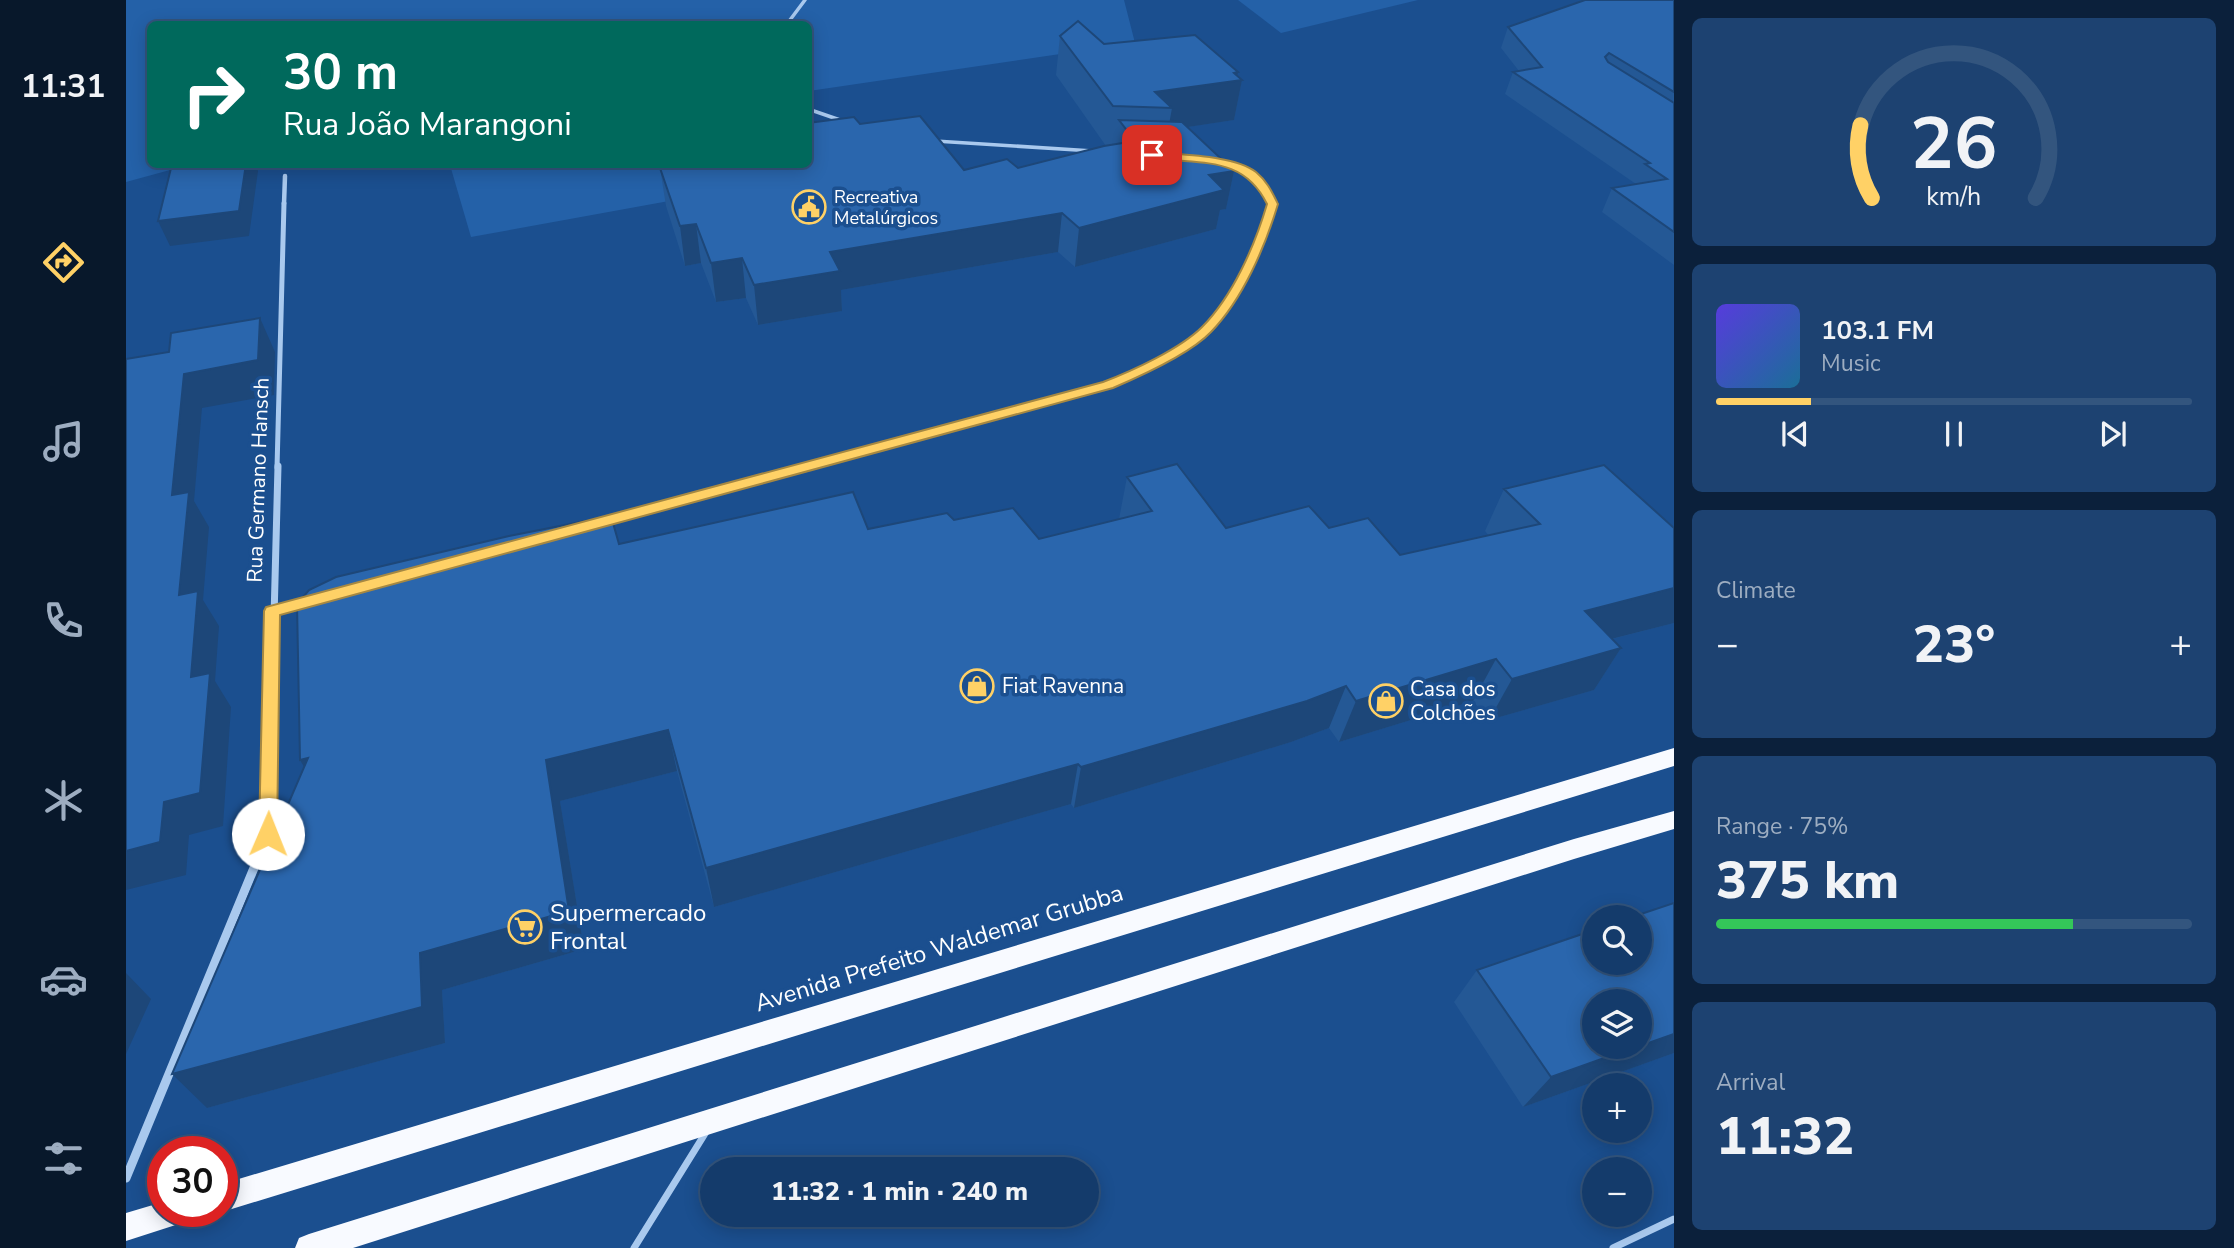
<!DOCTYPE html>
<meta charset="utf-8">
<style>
:root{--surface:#143b6b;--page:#1d4271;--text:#f1f3f6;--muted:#9dadc1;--line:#33557e;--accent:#ffd166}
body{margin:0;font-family:"Nunito Sans",sans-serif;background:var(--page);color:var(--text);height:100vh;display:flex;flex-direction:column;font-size:26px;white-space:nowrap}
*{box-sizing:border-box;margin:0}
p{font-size:23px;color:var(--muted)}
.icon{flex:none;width:38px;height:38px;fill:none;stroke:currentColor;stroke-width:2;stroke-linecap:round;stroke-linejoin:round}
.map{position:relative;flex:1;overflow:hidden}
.drawer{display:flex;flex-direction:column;gap:18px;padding:18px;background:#0b203b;width:560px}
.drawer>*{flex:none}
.top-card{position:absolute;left:21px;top:21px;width:665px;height:147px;border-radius:10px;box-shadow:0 4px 18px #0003,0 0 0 2px var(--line);background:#00695c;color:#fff;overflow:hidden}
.fabs{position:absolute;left:1456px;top:905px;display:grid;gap:14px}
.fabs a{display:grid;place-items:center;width:70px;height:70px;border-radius:50%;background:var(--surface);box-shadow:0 4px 18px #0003,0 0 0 2px var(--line);font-size:35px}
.speed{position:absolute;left:21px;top:1136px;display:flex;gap:14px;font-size:35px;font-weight:700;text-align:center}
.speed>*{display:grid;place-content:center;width:91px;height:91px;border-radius:50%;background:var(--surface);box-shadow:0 4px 18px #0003,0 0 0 2px var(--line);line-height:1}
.speed .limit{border:10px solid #d22;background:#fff;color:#111}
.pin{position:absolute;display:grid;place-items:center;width:60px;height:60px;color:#fff;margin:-30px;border-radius:14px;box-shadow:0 4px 10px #0006}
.me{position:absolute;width:77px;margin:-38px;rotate:1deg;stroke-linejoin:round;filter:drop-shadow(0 0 5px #0008)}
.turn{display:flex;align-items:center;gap:24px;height:147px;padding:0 21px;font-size:32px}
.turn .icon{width:91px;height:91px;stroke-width:2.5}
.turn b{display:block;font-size:49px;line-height:60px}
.big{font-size:52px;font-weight:800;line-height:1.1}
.drawer .widget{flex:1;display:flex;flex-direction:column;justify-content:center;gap:10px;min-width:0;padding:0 24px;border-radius:10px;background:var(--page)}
.drawer .dial{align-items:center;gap:0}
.dial svg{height:182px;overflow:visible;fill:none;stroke:var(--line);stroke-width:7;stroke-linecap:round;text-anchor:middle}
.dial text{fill:var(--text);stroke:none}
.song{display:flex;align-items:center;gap:21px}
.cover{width:84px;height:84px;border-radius:10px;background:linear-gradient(135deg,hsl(250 70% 55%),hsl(200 70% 35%))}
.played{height:7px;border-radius:4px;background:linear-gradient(90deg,var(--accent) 20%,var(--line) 20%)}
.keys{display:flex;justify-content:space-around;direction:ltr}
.heat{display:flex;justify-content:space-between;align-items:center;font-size:38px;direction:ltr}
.charge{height:10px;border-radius:5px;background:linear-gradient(90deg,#34c759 75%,var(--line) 0)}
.trip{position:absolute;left:574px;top:1157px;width:399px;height:70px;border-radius:35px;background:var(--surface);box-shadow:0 4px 18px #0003,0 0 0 2px var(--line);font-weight:800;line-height:70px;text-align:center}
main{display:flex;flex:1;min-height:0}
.tab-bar{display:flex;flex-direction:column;width:126px;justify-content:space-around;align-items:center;background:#08182b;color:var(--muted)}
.tab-bar .icon{width:49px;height:49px}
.tab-bar .selected{color:var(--accent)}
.tab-bar b{font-size:32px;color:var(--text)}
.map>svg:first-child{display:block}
.green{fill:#2461a8}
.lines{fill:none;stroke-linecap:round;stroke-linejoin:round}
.service-far1{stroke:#a9c9ee;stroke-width:3.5}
.service{stroke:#a9c9ee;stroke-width:7}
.minor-far3{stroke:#a9c9ee;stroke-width:4.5}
.minor-far2{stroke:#a9c9ee;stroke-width:5}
.minor-far1{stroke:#a9c9ee;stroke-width:7}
.minor{stroke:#a9c9ee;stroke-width:9}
.trunk{fill:#f8faff;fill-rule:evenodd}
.wall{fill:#245895}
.shaded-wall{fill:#1d4779}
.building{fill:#2a66ad;stroke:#1d4779;stroke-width:2}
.route{fill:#ffd166;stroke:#a68842;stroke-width:2}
.labels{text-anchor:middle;stroke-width:7;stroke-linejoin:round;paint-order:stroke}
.far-poi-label{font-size:18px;fill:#fff;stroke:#1b4f8f;text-anchor:start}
.street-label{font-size:21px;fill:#fff;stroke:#1b4f8f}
.poi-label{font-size:21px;fill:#fff;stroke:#1b4f8f;text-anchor:start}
.near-poi-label{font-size:24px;fill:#fff;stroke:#1b4f8f;text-anchor:start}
.near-street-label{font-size:24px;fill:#fff;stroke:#1b4f8f}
</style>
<main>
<nav class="tab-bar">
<b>11:31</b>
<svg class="icon selected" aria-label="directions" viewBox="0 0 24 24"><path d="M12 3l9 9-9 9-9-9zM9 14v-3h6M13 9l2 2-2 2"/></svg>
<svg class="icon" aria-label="music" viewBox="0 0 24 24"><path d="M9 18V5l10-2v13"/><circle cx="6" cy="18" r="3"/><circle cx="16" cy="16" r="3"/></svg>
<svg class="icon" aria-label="phone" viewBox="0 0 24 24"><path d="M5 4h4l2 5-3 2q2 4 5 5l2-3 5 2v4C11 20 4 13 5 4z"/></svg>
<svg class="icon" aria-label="climate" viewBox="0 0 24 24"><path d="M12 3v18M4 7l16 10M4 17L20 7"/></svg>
<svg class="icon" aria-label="car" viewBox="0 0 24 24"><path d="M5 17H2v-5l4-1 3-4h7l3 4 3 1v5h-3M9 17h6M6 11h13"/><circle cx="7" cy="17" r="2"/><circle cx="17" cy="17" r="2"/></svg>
<svg class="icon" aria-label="filters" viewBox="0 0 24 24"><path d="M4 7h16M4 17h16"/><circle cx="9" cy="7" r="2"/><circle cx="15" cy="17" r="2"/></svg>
</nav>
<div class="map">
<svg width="1548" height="1248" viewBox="0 0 1548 1248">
<rect width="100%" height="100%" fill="#1b4f8f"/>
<g class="green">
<polygon points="0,0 998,0 1009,43 683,91 682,24 24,24 24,164 91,165 44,170 0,182"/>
<polygon points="1112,0 1292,0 1155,33"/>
<polygon points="324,165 558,165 576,195 345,237"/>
</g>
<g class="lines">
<g class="service-far1">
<polyline points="661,24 679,0"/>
<polyline points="682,109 717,121"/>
<polyline points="809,141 967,151"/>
</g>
<g class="service">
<polyline points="508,1248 580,1132"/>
<polyline points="1487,1248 1548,1219"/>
</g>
<g class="minor-far3">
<path d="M1095 163C1119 171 1136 180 1147 204"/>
<polyline points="158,204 159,176"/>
</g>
<g class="minor-far2">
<polyline points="151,468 158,203"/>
<path d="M675 468C742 450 809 432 876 414 942 396 1013 382 1069 340 1100 316 1142 241 1146 203"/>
</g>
<g class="minor-far1">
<polyline points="478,521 682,466"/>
<polyline points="146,611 179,602"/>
<polyline points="143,808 152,466"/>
</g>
<polyline class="minor" points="0,1178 142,834 143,807"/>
<g class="trunk">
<polygon points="1548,748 1548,766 96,1212 94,1211 96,1211 96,1184"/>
<polygon points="1548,811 1548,829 1448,859 227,1248 169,1248 173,1238 183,1234 1448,839"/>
<polygon points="37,1202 37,1211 66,1211 62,1221 0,1241 0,1213"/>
</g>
</g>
<g class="wall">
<polygon points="1548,0 1548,265 1476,212 1486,188 1510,184 1379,94 1387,72 1393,71 1375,48 1382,27"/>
<polygon points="934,36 1112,72 1112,76 1116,80 1108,120 1061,127 1108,171 1100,209 1094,210 1090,229 949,267 932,252 715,290 716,311 632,325 620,298 590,302 575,263 559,266 540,206 534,168 682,164 734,124 838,170 892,168 980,146 930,75"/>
<polygon points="1001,477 1100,528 1203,528 1274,555 1363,536 1359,531 1378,489 1548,528 1548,623 1486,639 1495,648 1468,690 1363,720 1347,701 1213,742 1203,728 1165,742 948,808 945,804 588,907 551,771 434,801 458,949 316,990 319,1043 81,1108 493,544 742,529 828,520 913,539 993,519"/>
<polygon points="1548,903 1548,1053 1397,1107 1328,1002 1351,970"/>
</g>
<g class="shaded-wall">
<polygon points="1112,72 1111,80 1116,80 1108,120 1042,130 1046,108 1029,92"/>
<polygon points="120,164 130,164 132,171 123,236 44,246 32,221"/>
<polygon points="1108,171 1100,209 1094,210 1090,229 949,267 953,228 1083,175"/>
<polygon points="936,213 932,252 715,290 716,311 632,325 628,285 704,252"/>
<polygon points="570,224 575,263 559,266 554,226"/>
<polygon points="616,258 620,298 590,302 585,263"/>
<polygon points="134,318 149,352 148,395 76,408 68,501 83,527 77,600 93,626 89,681 105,707 97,826 63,835 60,875 0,890 0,851 38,802 65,677 53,595 46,495 58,374"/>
<polygon points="1548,588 1548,623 1434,652 1459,611"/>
<polygon points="1495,648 1468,690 1363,720 1386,679"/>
<polygon points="1370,659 1347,701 1213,742 1230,701"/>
<polygon points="1220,686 1203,728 1165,742 948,808 955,767"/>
<polygon points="542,730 551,771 434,801 458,949 316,990 319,1043 81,1108 46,1074 294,953 420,760"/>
<polygon points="182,758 198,800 174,760"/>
<polygon points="952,764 945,804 588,907 580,868"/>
<polygon points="0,973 25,999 0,1054"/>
<polygon points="1548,1034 1548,1053 1397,1107 1425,1077"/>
</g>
<g class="building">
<polygon points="1459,0 1548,0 1548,92 1483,53 1479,57 1482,62 1548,103 1548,232 1486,188 1541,179 1519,164 1524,163 1387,72 1416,67 1382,27"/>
<polygon points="952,21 978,44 1069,35 1112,72 1108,73 1116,80 1029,92 1046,108 987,106 934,36"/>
<polygon points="794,116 838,170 881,159 892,168 978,146 1009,141 993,120 1056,122 1108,171 1083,175 1098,190 953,228 936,213 704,252 714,271 628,285 616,258 585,263 570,224 554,226 534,168 553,164 682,164 682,123 728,117 734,124"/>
<polygon points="46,164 120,164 113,211 32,221"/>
<polygon points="134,318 132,360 58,374 46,495 63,492 53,595 72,591 65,677 84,673 74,793 38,802 34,842 0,851 0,359 43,352 45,333"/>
<polygon points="1051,464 1100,528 1183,506 1203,528 1242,518 1274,555 1414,524 1378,489 1478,465 1548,528 1548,588 1459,611 1495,648 1386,679 1370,659 1230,701 1220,686 1181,701 955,767 952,764 580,868 542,730 420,760 443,911 294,953 296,1007 46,1074 182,758 174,760 171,604 183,590 210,577 383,536 485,516 493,544 727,492 742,529 821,513 828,520 887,508 913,539 1026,511 1001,477"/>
<polygon points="1548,903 1548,1034 1514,1046 1514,1001 1468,1001 1468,1046 1512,1046 1425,1077 1351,970 1468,930 1468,962 1514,962 1514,917 1506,917"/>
</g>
<path class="route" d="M1026 152C1054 155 1108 155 1130 172 1141 181 1146 192 1152 204 1139 247 1117 299 1085 332 1064 354 1015 376 987 388L154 615 151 834 148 840 142 842 135 840 133 834 138 611 140 607 977 382C1006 371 1054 349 1076 327 1107 296 1129 245 1141 204 1116 153 1071 166 1023 157V153Z"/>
<defs>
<symbol id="civic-ring" viewBox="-11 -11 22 22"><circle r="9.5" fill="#1b4f8f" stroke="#ffd166" stroke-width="1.5"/><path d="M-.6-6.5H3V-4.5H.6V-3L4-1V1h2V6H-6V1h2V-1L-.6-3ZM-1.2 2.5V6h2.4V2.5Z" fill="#ffd166"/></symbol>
<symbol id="shop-ring" viewBox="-11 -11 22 22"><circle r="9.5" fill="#1b4f8f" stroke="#ffd166" stroke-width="1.5"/><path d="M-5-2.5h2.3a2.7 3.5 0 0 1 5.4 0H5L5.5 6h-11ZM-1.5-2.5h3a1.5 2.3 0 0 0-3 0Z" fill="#ffd166"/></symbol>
<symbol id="supermarket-ring" viewBox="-11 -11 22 22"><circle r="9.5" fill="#1b4f8f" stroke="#ffd166" stroke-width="1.5"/><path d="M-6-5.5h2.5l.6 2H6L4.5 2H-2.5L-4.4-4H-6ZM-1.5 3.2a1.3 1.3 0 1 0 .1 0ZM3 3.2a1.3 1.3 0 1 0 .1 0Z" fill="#ffd166"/></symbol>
</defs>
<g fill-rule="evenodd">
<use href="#civic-ring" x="664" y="188" width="38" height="38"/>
<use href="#shop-ring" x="832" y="667" width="38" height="38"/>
<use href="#shop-ring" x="1241" y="682" width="38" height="38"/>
<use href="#supermarket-ring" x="380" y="908" width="38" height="38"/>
</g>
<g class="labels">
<g class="far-poi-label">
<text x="708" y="203">Recreativa<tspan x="708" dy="21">Metalúrgicos</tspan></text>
</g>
<g class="street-label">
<text transform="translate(132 480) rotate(-88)" y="7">Rua Germano Hansch</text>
</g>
<g class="poi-label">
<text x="876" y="693">Fiat Ravenna</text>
<text x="1284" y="696">Casa dos<tspan x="1284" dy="24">Colchões</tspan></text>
</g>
<g class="near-poi-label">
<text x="424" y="921">Supermercado<tspan x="424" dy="28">Frontal</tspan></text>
</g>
<g class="near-street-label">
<text transform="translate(813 948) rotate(-17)" y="8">Avenida Prefeito Waldemar Grubba</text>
</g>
</g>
</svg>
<div class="fabs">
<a><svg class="icon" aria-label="search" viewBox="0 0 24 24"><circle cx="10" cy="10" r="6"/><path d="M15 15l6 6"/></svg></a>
<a><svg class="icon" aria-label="layers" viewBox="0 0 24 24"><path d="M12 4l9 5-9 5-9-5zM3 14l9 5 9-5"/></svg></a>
<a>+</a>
<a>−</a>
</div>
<div class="speed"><div class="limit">30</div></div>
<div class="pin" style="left:1026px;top:155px;background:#d93025"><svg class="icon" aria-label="arrive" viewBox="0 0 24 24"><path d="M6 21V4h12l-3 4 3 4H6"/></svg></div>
<svg class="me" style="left:142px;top:834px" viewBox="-20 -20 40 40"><circle r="19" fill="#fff"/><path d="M0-13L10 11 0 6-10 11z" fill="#ffd166"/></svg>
<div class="trip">11:32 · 1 min · 240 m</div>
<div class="top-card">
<div class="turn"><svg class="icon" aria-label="right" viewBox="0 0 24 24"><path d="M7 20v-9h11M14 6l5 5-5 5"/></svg><div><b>30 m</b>Rua João Marangoni</div></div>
</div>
</div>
<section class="drawer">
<div class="widget dial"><svg viewBox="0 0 100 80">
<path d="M14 69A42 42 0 1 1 86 69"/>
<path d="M14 69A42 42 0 0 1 9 37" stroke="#ffd166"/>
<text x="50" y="56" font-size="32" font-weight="700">26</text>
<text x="50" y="72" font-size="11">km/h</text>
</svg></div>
<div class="widget">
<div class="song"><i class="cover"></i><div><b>103.1 FM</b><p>Music</p></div></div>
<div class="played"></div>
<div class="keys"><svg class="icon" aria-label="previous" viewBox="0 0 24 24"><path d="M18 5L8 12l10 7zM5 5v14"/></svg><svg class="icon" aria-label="pause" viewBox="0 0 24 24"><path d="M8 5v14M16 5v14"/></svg><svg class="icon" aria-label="next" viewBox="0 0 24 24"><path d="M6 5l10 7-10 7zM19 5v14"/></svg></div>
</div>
<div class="widget"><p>Climate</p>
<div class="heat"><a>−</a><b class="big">23°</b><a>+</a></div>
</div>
<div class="widget"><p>Range · 75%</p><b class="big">375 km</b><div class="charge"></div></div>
<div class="widget"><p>Arrival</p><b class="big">11:32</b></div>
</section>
</main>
